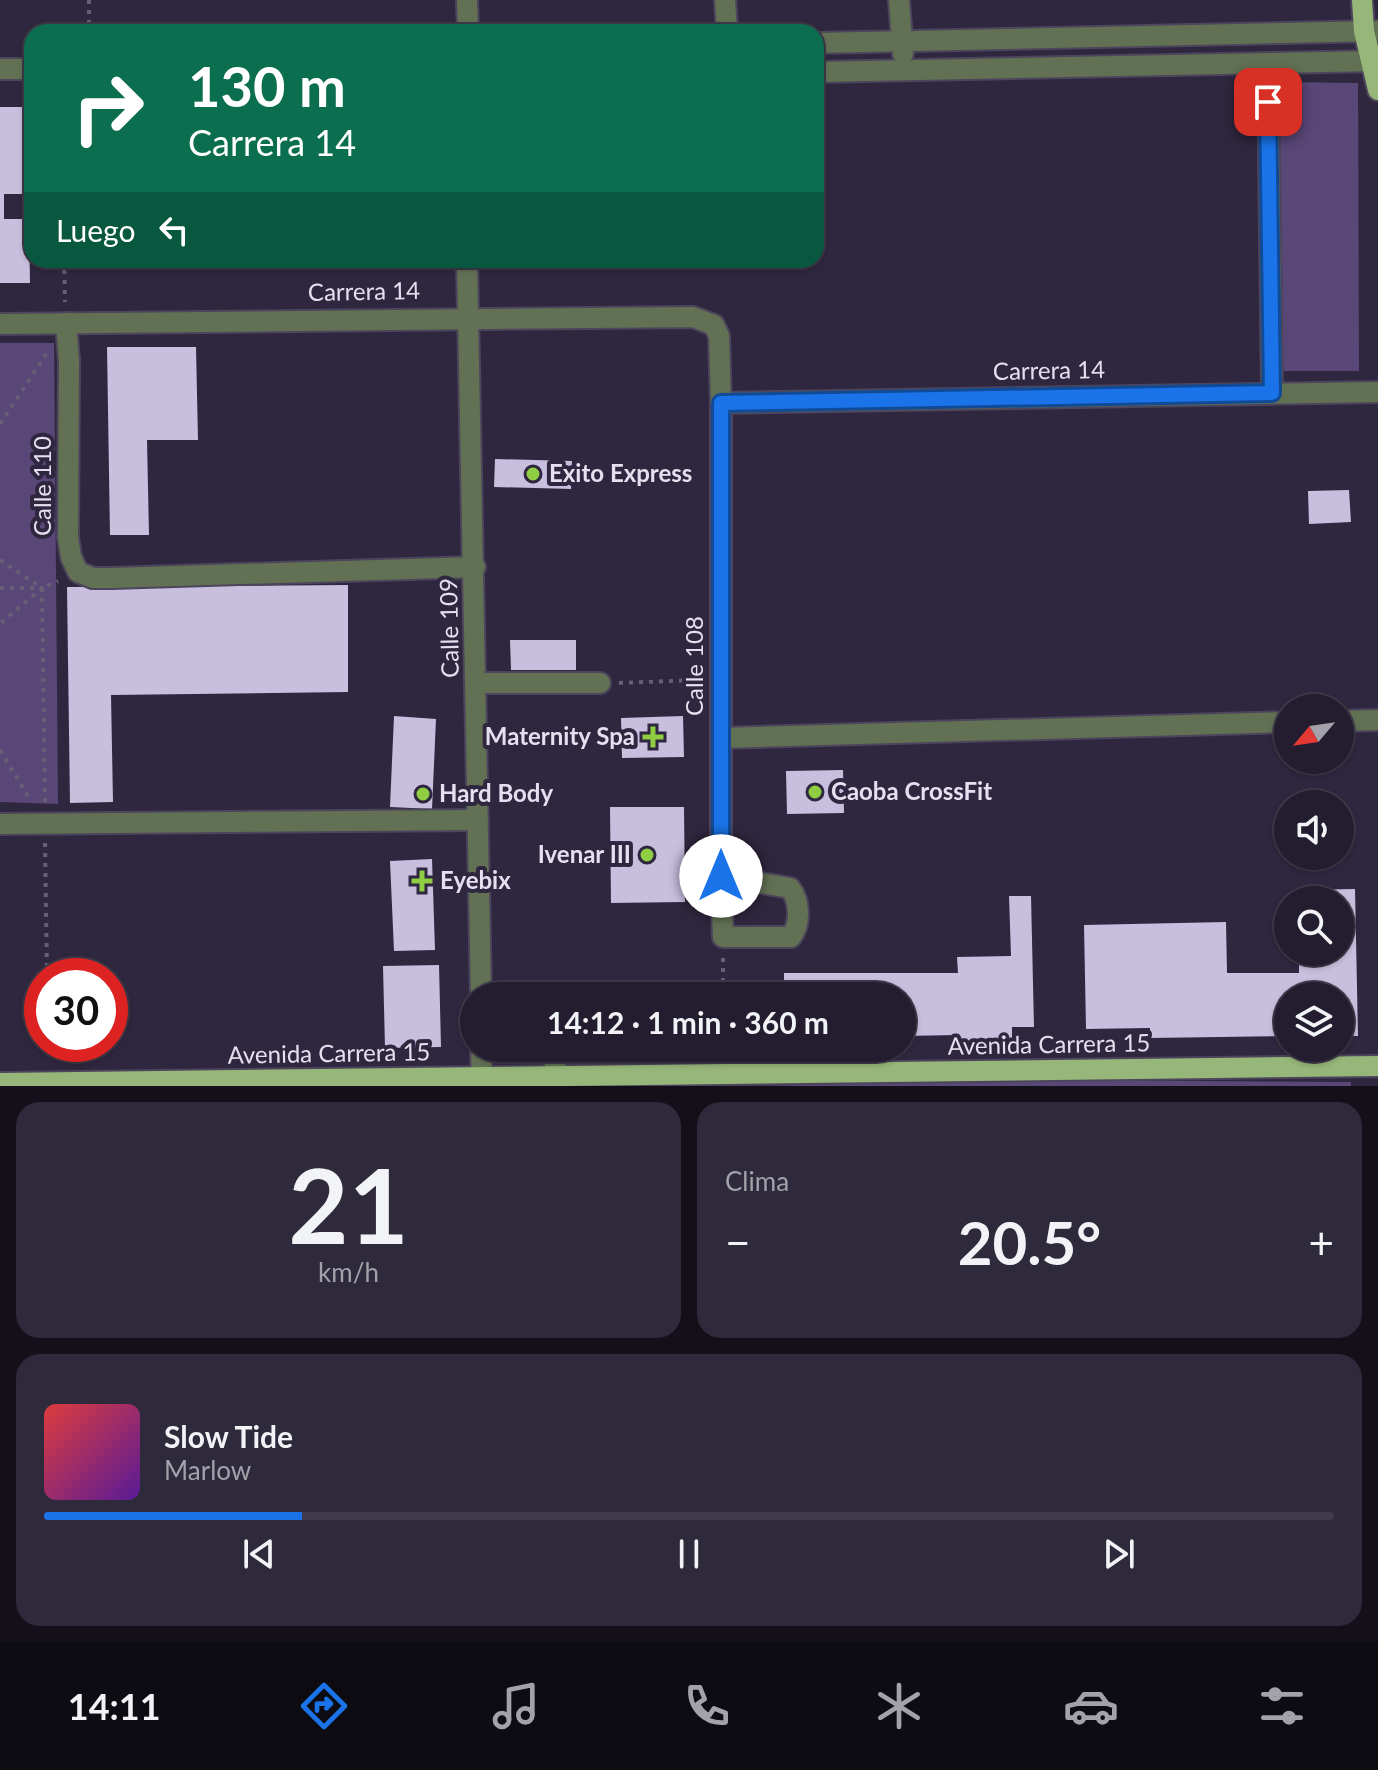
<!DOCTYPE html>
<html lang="es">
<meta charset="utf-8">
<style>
:root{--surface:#231d2f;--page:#2f2a3b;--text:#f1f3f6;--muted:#a3a2aa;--line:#403b4b;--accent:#1a73e8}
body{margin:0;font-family:Lato,sans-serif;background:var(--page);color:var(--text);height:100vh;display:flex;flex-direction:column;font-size:30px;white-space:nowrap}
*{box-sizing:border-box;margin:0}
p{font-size:26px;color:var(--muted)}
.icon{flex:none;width:44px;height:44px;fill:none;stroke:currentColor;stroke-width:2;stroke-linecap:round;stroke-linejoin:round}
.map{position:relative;height:1086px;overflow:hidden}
.sheet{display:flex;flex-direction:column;gap:16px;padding:16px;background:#13101a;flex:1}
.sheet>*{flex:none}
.hud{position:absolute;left:24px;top:24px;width:800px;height:244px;border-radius:24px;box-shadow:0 2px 6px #0004,0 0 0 2px var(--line);background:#0b6e4f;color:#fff;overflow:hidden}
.needle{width:52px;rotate:241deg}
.controls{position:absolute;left:1274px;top:694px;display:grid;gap:16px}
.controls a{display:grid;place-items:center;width:80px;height:80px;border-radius:50%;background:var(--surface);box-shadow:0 2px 6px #0004,0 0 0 2px var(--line);font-size:40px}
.speed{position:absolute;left:24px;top:958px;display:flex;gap:16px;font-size:40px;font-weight:700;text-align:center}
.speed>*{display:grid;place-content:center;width:104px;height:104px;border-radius:50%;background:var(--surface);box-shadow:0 2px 6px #0004,0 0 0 2px var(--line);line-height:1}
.speed .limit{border:12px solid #d22;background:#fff;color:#111}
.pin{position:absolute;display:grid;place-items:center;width:68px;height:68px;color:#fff;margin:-34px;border-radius:16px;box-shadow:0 4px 12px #0006}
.me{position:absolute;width:88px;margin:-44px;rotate:0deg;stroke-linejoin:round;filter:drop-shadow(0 0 6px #0008)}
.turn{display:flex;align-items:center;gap:28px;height:168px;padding:0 32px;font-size:36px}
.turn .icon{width:104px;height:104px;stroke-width:2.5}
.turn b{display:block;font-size:56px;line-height:68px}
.then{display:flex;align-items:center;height:76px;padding:0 32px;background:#0003;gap:16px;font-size:30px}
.big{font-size:60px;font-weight:700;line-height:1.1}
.sheet .widget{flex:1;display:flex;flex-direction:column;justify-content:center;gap:12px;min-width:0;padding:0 28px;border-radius:24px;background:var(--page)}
.sheet .dial{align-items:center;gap:0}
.dial b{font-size:104px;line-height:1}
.song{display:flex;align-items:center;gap:24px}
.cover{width:96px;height:96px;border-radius:12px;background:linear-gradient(135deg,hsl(0 70% 55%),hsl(270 70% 35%))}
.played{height:8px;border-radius:4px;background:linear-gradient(90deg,var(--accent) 20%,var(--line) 20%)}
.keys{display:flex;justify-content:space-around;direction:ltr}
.heat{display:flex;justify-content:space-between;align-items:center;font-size:44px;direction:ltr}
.sheet .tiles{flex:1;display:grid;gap:16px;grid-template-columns:1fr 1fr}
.widget:last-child{grid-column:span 2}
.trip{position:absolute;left:460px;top:982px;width:456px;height:80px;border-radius:40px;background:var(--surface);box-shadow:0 2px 6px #0004,0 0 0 2px var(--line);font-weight:700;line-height:80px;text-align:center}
.dock{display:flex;height:128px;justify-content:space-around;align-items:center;background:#0e0c13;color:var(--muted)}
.dock .icon{width:56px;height:56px}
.dock .current{color:var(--accent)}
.dock b{font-size:36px;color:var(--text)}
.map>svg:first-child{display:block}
.green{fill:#594777}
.building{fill:#c8bede}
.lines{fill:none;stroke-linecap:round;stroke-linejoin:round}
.minor-casing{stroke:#4c455b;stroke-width:24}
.major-casing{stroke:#4c455b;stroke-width:24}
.path{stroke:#675f75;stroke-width:4;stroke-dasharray:4 6;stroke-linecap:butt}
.minor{stroke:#627154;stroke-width:20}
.major{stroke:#97b67a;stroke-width:20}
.route-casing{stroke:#114b97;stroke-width:20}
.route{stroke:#1a73e8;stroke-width:14}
.poi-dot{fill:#8fcd42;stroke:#2f273f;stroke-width:3}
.labels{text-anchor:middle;stroke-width:8;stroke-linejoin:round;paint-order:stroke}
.street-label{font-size:24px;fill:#e5e0f0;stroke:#2f273f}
.poi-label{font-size:24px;font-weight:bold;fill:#e5e0f0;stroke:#2f273f;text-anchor:start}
</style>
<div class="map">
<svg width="1378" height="1086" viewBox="0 0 1378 1086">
<rect width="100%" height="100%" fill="#2f273f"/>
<g class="green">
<polygon points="1279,82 1358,83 1359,371 1280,371"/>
<polygon points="0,343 54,343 58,804 0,802"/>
<polygon points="1027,1080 1351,1082 1351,1086 754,1086"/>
</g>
<g class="building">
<polygon points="0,107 28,107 29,194 4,194 4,219 29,219 30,283 0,283"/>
<polygon points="107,347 196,347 198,440 147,440 149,535 110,535"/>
<polygon points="495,459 572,461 571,489 494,487"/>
<polygon points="1349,490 1351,522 1309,524 1308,491"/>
<polygon points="348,585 348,692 111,695 113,802 70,803 67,587"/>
<polygon points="510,640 576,640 576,670 511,670"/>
<polygon points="394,716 436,719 432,809 390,807"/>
<polygon points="683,716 684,757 622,758 621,718"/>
<polygon points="843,770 844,813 787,814 786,771"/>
<polygon points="610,807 684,807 685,902 611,903"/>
<polygon points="432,859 435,950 394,951 390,861"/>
<polygon points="1355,889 1358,1036 1340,1036 1340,996 1288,996 1288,1036 1150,1038 1150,1028 1086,1029 1084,925 1226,922 1227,973 1299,973 1299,952 1340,952 1340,900 1298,900 1298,890"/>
<polygon points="1009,896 1031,896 1034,1027 1012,1027 1012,1040 959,1041 958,1035 902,1036 902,996 784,996 784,973 958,973 957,957 1011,956"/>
<polygon points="439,965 441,1047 385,1048 383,966"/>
<polygon points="506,989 560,989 560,996 507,996"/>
</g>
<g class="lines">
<defs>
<g id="minor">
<polyline points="467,0 468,32"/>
<polyline points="725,0 727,32"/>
<polyline points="899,0 903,54"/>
<polyline points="816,43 1378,31"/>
<polyline points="1268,66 1272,393"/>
<polyline points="0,69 32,69"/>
<polyline points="816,72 1378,61"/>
<polyline points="467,260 481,996"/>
<polyline points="66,323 69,361 68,537 71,557 78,572 93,578 111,578 475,567"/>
<path d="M0 324 693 317 714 325 719 336 721 403V876L723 937H791C801 924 800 901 790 888L721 876"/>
<polyline points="721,403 1378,392"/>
<polyline points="477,683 600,683"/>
<polyline points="1340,721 1378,720"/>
<polyline points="721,738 1288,722"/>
<polyline points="0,824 478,820"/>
<polyline points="481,1048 482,1086"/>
<polyline points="551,1048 558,1077"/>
</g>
<g id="major">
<polyline points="1362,0 1364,31 1378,90"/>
<polyline points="0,1083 1378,1066"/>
</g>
</defs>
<use href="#minor" class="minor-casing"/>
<use href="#major" class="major-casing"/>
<g class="path">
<polyline points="89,0 89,32"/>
<polyline points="64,260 65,302"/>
<polyline points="0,424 47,353"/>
<polyline points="0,560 42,588 0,624"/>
<polyline points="0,588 42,588"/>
<polyline points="619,683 699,680"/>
<polyline points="0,750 31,801"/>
<polyline points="45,802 42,588 58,581"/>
<polyline points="45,843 47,976"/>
<polyline points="723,958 723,996"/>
<polyline points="48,1044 49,1054"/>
</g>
<use href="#minor" class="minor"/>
<use href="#major" class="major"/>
</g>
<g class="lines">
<defs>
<polyline id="route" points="721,876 721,403 1272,393 1268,102"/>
</defs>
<use href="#route" class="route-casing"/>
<use href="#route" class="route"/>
</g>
<g class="poi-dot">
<circle cx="533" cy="474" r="8"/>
<path d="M649 725h8v8h8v8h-8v8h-8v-8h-8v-8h8z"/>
<circle cx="815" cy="792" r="8"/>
<circle cx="423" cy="794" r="8"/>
<circle cx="647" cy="855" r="8"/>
<path d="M418 869h8v8h8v8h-8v8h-8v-8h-8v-8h8z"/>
</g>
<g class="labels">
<g class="street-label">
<text transform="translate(364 292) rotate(-1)" y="8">Carrera 14</text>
<text transform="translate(1049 371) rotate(-1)" y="8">Carrera 14</text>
<text transform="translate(43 486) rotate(-90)" y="8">Calle 110</text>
<text transform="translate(450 628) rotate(-91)" y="8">Calle 109</text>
<text transform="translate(695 666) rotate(-90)" y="8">Calle 108</text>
<text transform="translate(1049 1045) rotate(-1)" y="8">Avenida Carrera 15</text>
<text transform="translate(329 1054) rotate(-1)" y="8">Avenida Carrera 15</text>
</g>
<g class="poi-label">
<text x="549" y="482">Exito Express</text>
<text x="635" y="745" text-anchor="end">Maternity Spa</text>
<text x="831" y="800">Caoba CrossFit</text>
<text x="439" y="802">Hard Body</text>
<text x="631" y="863" text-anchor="end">Ivenar III</text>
<text x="440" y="889">Eyebix</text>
</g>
</g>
</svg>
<div class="controls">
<a><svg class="needle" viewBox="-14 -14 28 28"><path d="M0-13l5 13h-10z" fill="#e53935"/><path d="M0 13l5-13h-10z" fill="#a3a2aa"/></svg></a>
<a><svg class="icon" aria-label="sound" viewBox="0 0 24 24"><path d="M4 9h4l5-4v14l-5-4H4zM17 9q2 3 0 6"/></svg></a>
<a><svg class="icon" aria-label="search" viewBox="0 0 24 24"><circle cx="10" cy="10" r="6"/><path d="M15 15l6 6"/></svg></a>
<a><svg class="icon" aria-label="layers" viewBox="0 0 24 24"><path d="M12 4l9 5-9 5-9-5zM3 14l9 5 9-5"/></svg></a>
</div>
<div class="speed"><div class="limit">30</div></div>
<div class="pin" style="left:1268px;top:102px;background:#d93025"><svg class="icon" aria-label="arrive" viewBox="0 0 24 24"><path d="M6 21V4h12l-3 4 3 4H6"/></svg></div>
<svg class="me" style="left:721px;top:876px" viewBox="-20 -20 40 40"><circle r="19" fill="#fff"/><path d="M0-13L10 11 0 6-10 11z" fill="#1a73e8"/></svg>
<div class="trip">14:12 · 1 min · 360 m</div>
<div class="hud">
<div class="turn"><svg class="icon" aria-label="right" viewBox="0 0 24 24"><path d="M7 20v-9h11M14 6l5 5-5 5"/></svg><div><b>130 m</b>Carrera 14</div></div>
<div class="then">Luego<svg class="icon" aria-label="left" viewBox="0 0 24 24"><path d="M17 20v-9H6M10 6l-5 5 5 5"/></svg></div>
</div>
</div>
<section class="sheet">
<div class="tiles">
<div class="widget dial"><b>21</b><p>km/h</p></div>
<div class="widget"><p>Clima</p>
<div class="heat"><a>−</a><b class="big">20.5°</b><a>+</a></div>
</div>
<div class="widget">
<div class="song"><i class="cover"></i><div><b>Slow Tide</b><p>Marlow</p></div></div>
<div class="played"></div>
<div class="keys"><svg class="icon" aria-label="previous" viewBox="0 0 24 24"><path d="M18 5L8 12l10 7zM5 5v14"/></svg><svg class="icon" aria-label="pause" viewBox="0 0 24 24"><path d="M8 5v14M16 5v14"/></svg><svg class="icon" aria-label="next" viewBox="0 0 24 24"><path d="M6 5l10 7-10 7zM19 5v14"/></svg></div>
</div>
</div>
</section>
<nav class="dock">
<b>14:11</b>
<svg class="icon current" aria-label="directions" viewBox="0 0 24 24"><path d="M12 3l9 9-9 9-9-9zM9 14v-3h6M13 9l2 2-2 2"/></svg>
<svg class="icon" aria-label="music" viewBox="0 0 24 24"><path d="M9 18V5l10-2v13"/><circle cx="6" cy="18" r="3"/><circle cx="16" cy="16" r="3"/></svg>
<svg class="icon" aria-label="phone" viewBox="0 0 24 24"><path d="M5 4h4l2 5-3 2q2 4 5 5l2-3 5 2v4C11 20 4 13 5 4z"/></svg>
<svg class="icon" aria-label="climate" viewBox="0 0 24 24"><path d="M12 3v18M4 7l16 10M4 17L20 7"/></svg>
<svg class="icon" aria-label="car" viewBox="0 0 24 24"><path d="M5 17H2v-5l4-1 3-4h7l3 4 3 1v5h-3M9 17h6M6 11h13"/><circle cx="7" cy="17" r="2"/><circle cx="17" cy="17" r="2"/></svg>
<svg class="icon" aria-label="filters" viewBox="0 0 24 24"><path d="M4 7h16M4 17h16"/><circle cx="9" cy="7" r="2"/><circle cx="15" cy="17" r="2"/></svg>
</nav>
